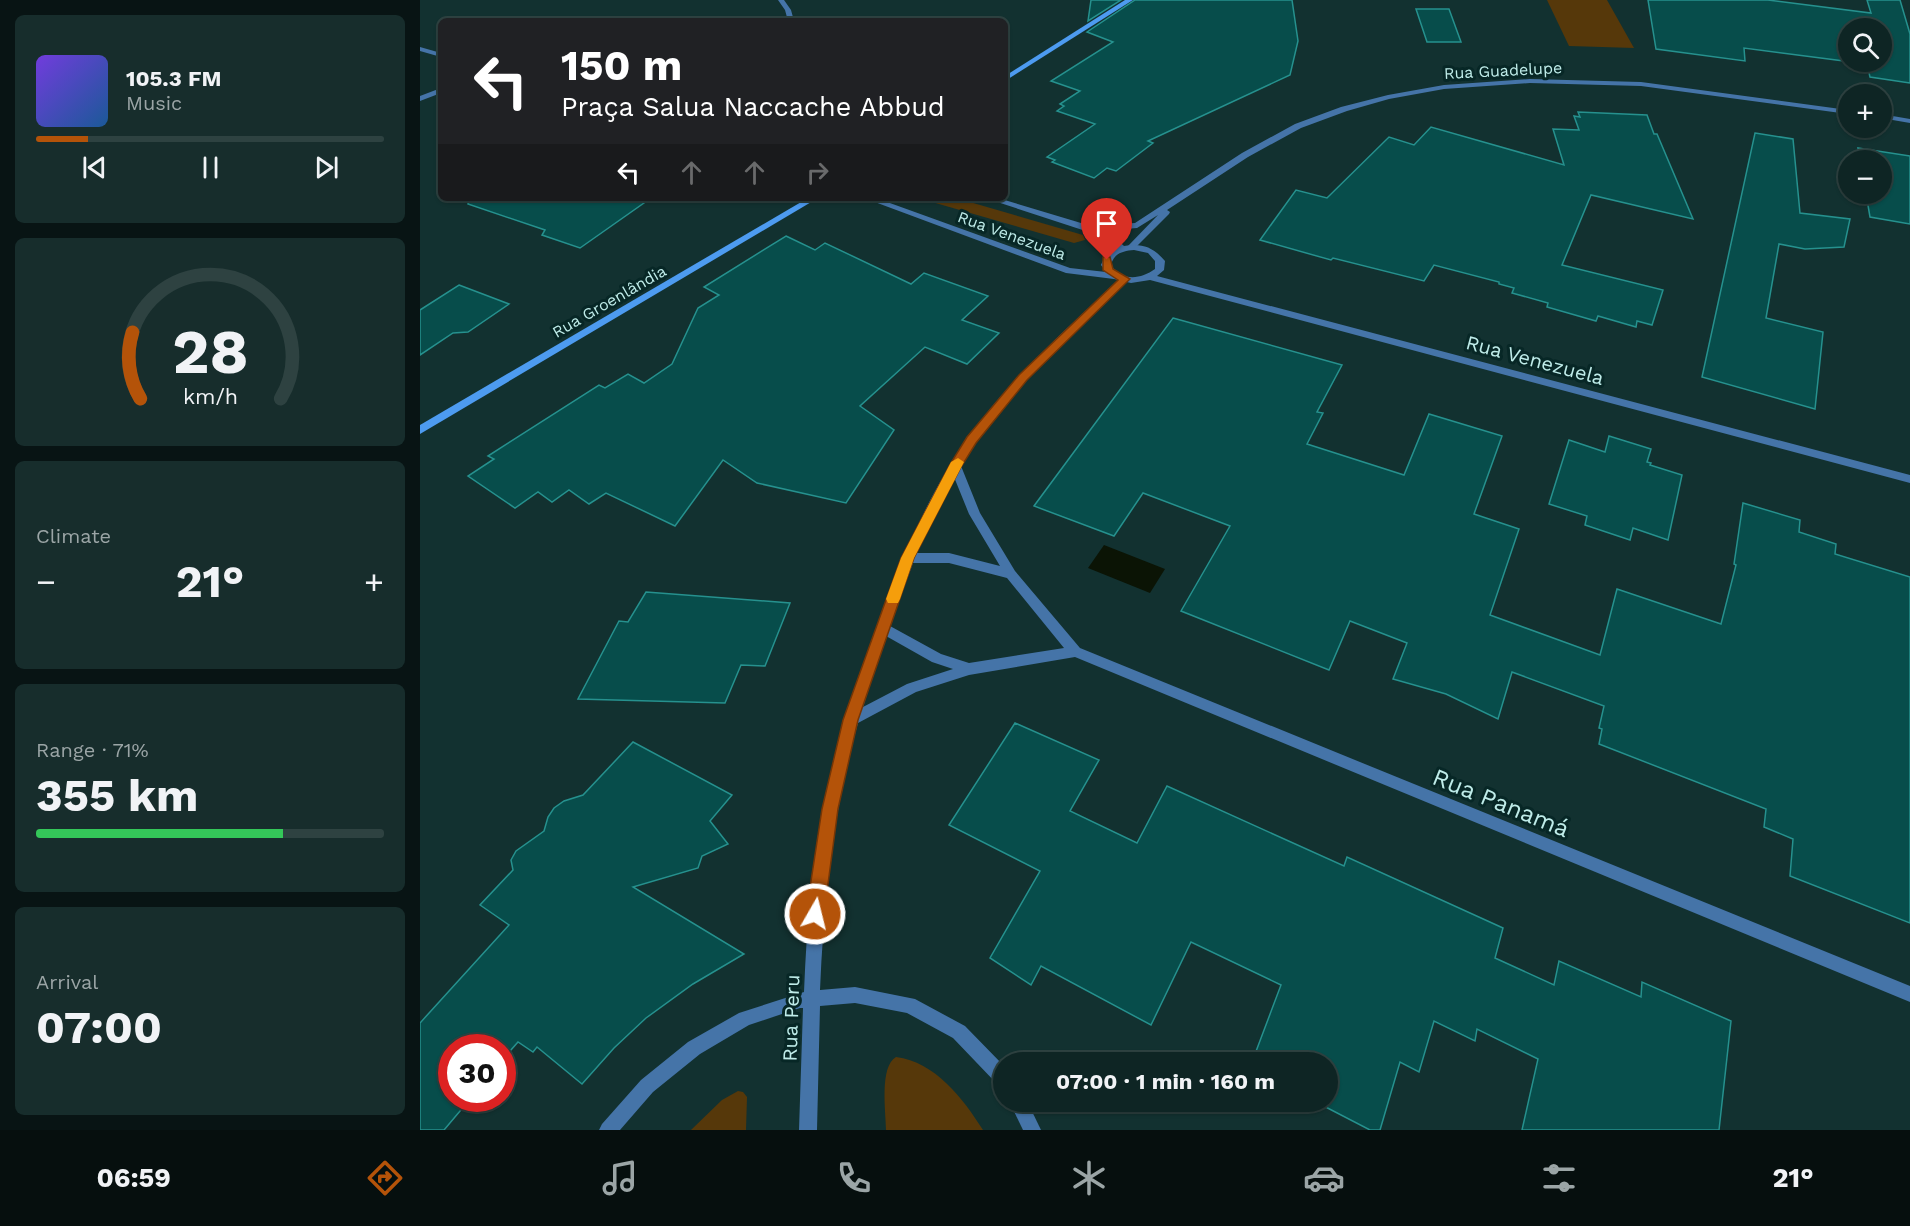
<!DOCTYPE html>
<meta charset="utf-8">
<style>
:root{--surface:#0e2524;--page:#172d2c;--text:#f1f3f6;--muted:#9ba5a6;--line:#2e4241;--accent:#b45309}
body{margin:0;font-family:"Work Sans",sans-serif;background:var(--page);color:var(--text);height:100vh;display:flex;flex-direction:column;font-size:22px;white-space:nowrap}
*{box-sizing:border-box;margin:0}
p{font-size:20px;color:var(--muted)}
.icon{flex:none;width:33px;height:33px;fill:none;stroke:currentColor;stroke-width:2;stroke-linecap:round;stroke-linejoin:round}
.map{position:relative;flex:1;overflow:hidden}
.drawer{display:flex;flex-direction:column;gap:15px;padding:15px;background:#081414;width:420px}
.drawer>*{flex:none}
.top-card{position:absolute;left:18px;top:18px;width:570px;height:183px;border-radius:9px;box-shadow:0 2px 4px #0004,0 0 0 2px var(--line);background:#202124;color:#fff;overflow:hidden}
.buttons{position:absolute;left:1418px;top:18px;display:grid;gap:12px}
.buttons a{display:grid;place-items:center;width:54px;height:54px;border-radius:50%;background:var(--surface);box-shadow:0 2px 4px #0004,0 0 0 2px var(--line);font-size:30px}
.speed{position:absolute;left:18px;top:1034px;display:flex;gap:12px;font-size:30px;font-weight:700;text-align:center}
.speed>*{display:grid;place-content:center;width:78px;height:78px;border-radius:50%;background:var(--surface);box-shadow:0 2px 4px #0004,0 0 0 2px var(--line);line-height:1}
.speed .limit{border:9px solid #d22;background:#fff;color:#111}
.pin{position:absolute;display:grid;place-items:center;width:51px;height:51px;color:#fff;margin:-62px -26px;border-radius:50% 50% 50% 0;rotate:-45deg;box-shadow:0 0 6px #0007}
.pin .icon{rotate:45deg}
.me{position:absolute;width:66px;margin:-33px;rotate:8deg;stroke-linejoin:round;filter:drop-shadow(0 0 4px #0008)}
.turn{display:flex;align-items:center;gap:21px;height:126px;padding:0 24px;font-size:27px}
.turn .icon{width:78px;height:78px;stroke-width:2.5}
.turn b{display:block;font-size:42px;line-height:51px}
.lanes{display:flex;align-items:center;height:57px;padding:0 24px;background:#0003;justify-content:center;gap:30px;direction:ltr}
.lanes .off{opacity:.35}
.big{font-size:45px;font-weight:700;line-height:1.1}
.drawer .card{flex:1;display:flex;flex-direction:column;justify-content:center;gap:9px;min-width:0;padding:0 21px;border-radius:9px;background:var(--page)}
.drawer .dial{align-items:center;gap:0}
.dial svg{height:156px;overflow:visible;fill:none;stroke:var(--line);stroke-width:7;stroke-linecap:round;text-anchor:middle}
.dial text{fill:var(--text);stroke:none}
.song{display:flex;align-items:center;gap:18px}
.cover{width:72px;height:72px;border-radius:9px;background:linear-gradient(135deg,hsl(260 70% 55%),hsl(210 70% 35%))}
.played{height:6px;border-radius:3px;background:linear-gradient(90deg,var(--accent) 15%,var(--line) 15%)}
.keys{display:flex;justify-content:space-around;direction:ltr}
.heat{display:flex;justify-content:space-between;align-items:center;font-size:33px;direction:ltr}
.charge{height:9px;border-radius:4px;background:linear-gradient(90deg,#34c759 71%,var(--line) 0)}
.trip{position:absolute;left:573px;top:1052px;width:345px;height:60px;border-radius:30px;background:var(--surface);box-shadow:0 2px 4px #0004,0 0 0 2px var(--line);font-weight:700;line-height:60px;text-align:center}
.tab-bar{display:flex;height:96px;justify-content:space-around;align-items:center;background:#060f0e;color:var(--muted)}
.tab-bar .icon{width:42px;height:42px}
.tab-bar .current{color:var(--accent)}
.tab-bar b{font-size:27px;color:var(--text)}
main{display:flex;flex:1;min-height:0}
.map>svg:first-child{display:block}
.green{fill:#56380a}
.water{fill:#0b1405}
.building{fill:#074d4b;stroke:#26918e;stroke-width:1.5;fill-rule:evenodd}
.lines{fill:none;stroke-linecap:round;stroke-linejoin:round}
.minor{fill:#4574a8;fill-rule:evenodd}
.tertiary{fill:#4574a8;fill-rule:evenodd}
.secondary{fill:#4d9bf0;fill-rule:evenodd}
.route{fill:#b45309;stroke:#753606;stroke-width:1.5}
.slow{fill:#f59e0b}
.labels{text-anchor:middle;stroke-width:6;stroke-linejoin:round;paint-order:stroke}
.far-street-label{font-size:16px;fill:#bfece9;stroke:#072726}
.street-label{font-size:20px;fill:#bfece9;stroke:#072726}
.near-street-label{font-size:24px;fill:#bfece9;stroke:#072726}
</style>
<main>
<section class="drawer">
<div class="card">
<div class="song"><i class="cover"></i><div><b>105.3 FM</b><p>Music</p></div></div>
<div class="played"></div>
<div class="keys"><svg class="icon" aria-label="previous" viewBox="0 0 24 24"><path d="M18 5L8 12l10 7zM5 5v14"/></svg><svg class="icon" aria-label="pause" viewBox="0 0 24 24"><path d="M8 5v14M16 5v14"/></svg><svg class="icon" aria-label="next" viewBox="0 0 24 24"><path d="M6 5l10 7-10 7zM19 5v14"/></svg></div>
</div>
<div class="card dial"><svg viewBox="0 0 100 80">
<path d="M14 69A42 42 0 1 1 86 69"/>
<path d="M14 69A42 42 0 0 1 10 35" stroke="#b45309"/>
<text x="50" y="56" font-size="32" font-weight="700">28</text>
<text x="50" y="72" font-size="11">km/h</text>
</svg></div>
<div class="card"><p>Climate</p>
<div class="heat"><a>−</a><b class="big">21°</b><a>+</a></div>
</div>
<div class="card"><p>Range · 71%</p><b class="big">355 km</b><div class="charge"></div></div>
<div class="card"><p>Arrival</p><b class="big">07:00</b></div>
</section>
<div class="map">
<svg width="1490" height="1130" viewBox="0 0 1490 1130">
<rect width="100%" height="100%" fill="#123130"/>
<g class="green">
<polygon points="1127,0 1187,0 1214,48 1149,46"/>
<polygon points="498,198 536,198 663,235 665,240 654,243"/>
<path d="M476 1057C515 1062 543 1098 563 1130H466C466 1112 459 1067 476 1057Z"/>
<polygon points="318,1091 323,1092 327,1097 326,1130 271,1130 302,1100"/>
</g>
<polygon class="water" points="684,545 745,569 730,593 668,568"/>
<g class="building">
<polygon points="671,0 701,0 668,21"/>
<polygon points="715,0 872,0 878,41 870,75 728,141 733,143 696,171 687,168 674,178 632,162 635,160 627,157 675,124 637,111 644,106 640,104 660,91 631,81 693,42 667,32"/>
<path d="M1228 0H1348L1451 13 1447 0H1480L1490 34V83L1450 77 1447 64 1324 48 1325 61 1236 49ZM1428 28H1461V62H1428Z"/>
<polygon points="996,9 1029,9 1041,42 1007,42"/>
<polygon points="1158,112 1227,115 1234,134 1237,134 1273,219 1171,195 1142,265 1243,290 1232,325 1217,321 1216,327 1178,316 1176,321 1127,307 1128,303 1092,293 1094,288 1079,284 1079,282 1014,265 1004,281 913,258 911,260 840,240 876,190 907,198 969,137 994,145 1011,127 1144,165 1133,129 1159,130 1154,116 1160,117"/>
<polygon points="1335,133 1373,139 1380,213 1430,219 1424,247 1385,249 1359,244 1346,318 1403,332 1395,409 1282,377"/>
<polygon points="1438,148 1490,156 1490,224 1450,217 1446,194 1461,194 1461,160 1440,160"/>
<polygon points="49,198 231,198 160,248 122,235 125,230 48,204"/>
<polygon points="366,236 395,250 405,243 491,284 504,273 568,296 542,320 579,333 547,364 505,347 440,406 474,430 426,503 337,483 303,460 255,526 186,493 169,504 149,490 132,502 118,492 95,508 48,476 74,459 68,456 179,385 185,388 208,374 224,383 252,364 278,308 299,295 284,287"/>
<polygon points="39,285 89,304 48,332 33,333 0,355 0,310"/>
<polygon points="753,318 922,365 897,412 903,413 887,444 984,475 1009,414 1082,436 1054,514 1099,529 1070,615 1180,655 1197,589 1301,624 1316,565 1314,564 1323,503 1380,520 1379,532 1416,544 1415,554 1490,577 1490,923 1370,876 1373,839 1344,827 1346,809 1179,744 1182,729 1179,728 1184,706 1092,672 1078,719 1026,694 973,679 987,643 930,621 909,670 761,611 810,526 723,493 694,536 614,506"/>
<polygon points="1189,436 1231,449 1227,462 1231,463 1230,465 1262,475 1248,540 1213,528 1210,540 1165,525 1167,516 1129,504 1149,440 1185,452"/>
<polygon points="226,592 370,603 345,666 321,665 305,703 158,699 199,621 208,622"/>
<polygon points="595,723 679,760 650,811 717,843 747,786 924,866 927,857 1083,928 1075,958 1134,985 1139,961 1221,997 1222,982 1311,1021 1299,1130 1102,1130 1118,1059 1057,1029 1055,1041 1014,1021 999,1072 980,1062 960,1130 950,1130 894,1101 908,1101 908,1062 832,1062 861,985 771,942 731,1025 621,966 611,985 570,958 620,871 529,825"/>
<polygon points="213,742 312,795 290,821 308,844 282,856 278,868 213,887 324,954 273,984 226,1018 194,1048 162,1084 117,1047 113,1052 98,1042 82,1060 82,1047 32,1047 32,1098 51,1098 24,1130 0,1130 0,1023 89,925 60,905 93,870 91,860 96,851 124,831 128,817 134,808 144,801 163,795"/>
</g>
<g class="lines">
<g class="minor">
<polygon points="358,0 364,0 371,10 374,21 368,21 365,10"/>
<polygon points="0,47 21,53 21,57 0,51"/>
<polygon points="1110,79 1221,82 1428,110 1428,114 1221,86 1110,83 1024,89 969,99 927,111 881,128 828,157 747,210 750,212 749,214 714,249 711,250 707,247 738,215 717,228 669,232 665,229 669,226 715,223 822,153 875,124 921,107 968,95 1024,85"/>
<polygon points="21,88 21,93 0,101 0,96"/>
<polygon points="1461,114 1490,119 1490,123 1461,118"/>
<path d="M705 276 710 279 708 281C649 338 584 394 541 466L560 513 595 571 660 648 1490 986V1002L655 657 549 675 496 692 438 723C413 810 404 900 400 990L435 987 495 999 545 1026 584 1066V1087L578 1085 533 1038 487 1013 435 1003 400 1006 397 1130H379L383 1008H380L329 1025 280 1054 233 1092 200 1130H179L182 1124 221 1080 268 1042 319 1013 384 992C387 922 392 852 408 784 422 725 441 669 462 612 485 551 510 491 548 438 591 377 648 328 702 277ZM534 477 549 514 580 566 529 553H497ZM493 563H529L587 578 644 648 549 663 521 654 470 626ZM466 636 512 662 533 669 487 684 443 707Z"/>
<polygon points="589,1101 607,1101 621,1130 603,1130"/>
</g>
<path class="tertiary" d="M444 198H456L650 268 686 272 681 265C684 257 688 251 696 248L684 237 565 198H578L681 229 690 233 704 246C722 243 733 247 745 261L744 270 737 276 1490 475V483L730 280 711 283 694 279 646 273ZM714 250 728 253 735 261V269C720 280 701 281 691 265 694 253 703 251 714 250Z"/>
<g class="secondary">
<polygon points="705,0 713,0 585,81 585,76"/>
<polygon points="388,198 398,198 0,434 0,425"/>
</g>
</g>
<polygon class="route" points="683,257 690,257 693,269 710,279 607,380 556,443 541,467 494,558 438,720 418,809 404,914 401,921 395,923 389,921 386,914 402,809 423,720 481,558 529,466 547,437 599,375 698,280 683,270"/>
<polygon class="slow" points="538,458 544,462 494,558 480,599 478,603 468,603 466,599 481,558 531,462"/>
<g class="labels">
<g class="far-street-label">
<text transform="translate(1083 70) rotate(-3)" y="6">Rua Guadelupe</text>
<text transform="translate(592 235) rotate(20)" y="6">Rua Venezuela</text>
<text transform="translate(189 301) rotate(-30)" y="6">Rua Groenlândia</text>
</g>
<g class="street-label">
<text transform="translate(1115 360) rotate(15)" y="7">Rua Venezuela</text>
<text transform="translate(371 1018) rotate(-88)" y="7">Rua Peru</text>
</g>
<g class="near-street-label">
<text transform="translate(1081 803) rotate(22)" y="8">Rua Panamá</text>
</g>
</g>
</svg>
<div class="buttons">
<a><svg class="icon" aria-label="search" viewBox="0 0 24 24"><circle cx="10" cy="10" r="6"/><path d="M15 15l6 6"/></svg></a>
<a>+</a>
<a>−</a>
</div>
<div class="speed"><div class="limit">30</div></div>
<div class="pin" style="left:687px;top:260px;background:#d93025"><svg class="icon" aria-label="arrive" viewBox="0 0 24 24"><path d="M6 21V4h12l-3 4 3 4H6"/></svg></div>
<svg class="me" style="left:395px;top:914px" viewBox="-20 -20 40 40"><circle r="17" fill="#b45309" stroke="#fff" stroke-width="3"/><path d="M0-11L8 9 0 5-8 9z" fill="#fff"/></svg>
<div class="trip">07:00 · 1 min · 160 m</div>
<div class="top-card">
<div class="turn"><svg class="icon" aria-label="left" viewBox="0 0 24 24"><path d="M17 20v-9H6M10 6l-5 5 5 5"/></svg><div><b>150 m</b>Praça Salua Naccache Abbud</div></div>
<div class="lanes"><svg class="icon" aria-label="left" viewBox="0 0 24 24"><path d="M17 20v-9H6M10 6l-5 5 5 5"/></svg><svg class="icon off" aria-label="ahead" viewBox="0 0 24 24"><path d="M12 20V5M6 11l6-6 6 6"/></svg><svg class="icon off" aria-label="ahead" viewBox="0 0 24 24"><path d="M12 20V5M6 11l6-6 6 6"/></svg><svg class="icon off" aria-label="right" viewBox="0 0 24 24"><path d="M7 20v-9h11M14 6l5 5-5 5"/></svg></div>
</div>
</div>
</main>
<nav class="tab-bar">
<b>06:59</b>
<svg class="icon current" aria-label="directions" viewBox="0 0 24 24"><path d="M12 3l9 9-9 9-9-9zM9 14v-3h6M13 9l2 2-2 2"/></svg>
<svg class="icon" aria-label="music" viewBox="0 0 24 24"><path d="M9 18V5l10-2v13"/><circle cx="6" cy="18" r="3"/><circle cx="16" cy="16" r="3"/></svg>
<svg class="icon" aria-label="phone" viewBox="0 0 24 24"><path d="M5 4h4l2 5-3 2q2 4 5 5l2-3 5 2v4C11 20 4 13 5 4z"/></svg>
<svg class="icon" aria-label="climate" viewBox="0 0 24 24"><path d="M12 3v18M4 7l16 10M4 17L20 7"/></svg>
<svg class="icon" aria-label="car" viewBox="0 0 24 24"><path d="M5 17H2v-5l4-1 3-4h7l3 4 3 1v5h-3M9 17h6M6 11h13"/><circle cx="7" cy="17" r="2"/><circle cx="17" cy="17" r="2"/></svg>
<svg class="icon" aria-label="filters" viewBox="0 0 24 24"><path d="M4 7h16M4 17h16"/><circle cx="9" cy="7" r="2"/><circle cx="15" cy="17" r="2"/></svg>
<b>21°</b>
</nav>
